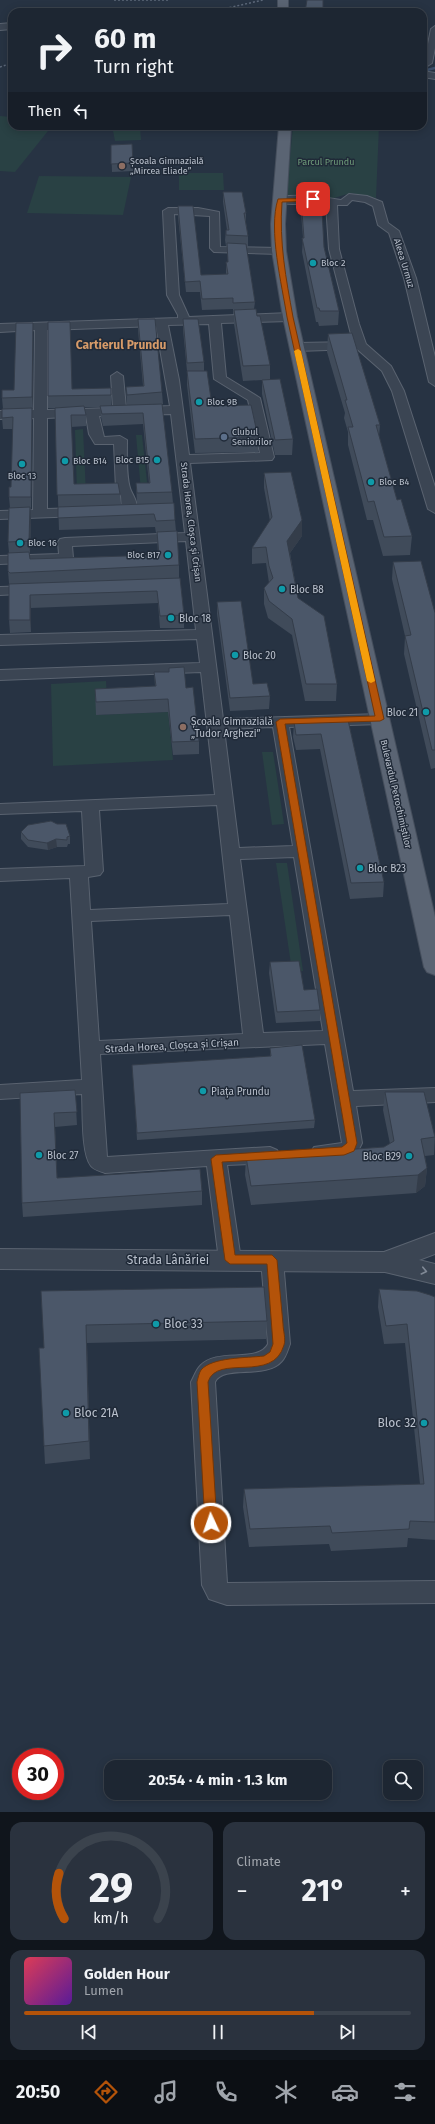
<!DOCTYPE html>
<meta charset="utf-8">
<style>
:root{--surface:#1d2632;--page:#2a323e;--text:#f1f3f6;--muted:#a0a5ac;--line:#3b434d;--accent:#b45309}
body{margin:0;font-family:"Fira Sans",sans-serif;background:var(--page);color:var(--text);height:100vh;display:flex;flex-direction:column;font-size:15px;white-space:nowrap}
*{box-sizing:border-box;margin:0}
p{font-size:13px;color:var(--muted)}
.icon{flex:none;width:22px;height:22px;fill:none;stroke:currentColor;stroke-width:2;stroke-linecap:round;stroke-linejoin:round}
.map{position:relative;height:1812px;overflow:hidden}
.side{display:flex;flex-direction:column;gap:10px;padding:10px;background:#10151c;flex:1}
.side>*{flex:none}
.hud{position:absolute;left:8px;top:8px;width:419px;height:122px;border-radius:12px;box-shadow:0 2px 10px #0003,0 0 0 1px var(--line);background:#1d2632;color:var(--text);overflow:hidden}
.fabs{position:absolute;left:383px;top:1760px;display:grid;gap:8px}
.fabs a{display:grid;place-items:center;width:40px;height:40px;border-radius:8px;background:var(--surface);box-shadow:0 2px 10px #0003,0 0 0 1px var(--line);font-size:20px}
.speed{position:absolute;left:12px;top:1748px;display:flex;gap:8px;font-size:20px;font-weight:700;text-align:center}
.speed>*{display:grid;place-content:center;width:52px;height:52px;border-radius:50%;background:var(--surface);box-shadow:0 2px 10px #0003,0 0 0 1px var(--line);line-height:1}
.speed .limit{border:6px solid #d22;background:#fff;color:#111}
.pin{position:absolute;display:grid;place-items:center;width:34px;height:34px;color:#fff;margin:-17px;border-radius:8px;box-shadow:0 2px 6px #0006}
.me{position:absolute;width:44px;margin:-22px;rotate:357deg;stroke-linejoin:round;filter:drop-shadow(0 0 3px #0008)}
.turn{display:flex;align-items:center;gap:14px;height:84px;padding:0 20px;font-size:18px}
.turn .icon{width:52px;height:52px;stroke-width:2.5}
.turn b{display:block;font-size:28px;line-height:34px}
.then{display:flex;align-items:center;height:38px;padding:0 20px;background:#0003;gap:8px;font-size:15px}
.big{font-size:30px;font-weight:700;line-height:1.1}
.side .widget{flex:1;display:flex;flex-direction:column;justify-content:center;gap:6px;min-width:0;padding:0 14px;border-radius:12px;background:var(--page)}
.side .dial{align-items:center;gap:0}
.dial svg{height:104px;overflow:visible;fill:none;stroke:var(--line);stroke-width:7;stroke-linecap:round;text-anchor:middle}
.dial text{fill:var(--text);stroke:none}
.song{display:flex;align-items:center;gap:12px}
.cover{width:48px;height:48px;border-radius:6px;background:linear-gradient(135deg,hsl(350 70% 55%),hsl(270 70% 35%))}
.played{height:4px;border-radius:2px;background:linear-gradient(90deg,var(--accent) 75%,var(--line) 75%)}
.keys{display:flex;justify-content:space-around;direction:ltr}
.heat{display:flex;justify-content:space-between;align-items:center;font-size:22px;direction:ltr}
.side .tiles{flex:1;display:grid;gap:10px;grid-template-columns:1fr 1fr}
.widget:last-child{grid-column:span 2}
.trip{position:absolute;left:104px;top:1760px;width:228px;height:40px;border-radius:12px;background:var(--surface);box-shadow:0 2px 10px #0003,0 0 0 1px var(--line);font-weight:700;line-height:40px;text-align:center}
.tab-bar{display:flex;height:64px;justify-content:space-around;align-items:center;background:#0c0f14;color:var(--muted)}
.tab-bar .icon{width:28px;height:28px}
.tab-bar .on{color:var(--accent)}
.tab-bar b{font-size:18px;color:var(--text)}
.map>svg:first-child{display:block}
.green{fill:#294144}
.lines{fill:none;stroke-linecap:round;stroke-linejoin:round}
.stream{stroke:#3d506c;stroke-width:2.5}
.minor-casing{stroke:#5a6370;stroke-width:2}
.tertiary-casing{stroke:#5a6370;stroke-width:2}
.primary-casing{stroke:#454e5c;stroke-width:2}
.minor{fill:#3b4553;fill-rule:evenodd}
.tertiary{fill:#3b4553;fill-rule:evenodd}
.primary{fill:#5a6473;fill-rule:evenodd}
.rail{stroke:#5d697a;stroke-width:1.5;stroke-dasharray:2 2;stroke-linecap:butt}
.wall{fill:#404b5a;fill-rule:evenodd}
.shaded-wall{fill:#343d4a}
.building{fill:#4b5769;stroke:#343d4a}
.oneway{stroke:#808996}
.route{fill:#b45309;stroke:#753606}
.slow{fill:#f59e0b}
.education-dot{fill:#8d6e63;stroke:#202a38;stroke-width:1.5}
.culture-dot{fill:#0f9aa8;stroke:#202a38;stroke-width:1.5}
.service-dot{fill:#5c6f8a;stroke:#202a38;stroke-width:1.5}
.labels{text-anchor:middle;stroke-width:3;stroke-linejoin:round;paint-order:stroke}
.far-poi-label{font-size:9px;fill:#b9c0cc;stroke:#202a38;text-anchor:start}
.far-park-label{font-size:9px;fill:#709d7b;stroke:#202a38}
.far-street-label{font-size:9px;fill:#b9c0cc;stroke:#202a38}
.poi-label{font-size:10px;fill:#b9c0cc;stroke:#202a38;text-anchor:start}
.street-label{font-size:10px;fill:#b9c0cc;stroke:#202a38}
.far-district-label{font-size:12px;font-weight:bold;fill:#d79b69;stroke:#202a38}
.near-street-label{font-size:12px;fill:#b9c0cc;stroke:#202a38}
.near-poi-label{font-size:12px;fill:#b9c0cc;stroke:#202a38;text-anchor:start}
</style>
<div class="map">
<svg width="435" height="1812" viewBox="0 0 435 1812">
<rect width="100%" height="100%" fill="#273343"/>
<g class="green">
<polygon points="0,116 12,117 12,126 52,126 15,172 0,171"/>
<polygon points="112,126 140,126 141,140 115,141"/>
<polygon points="293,126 379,126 376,198 351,193 334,198 286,198"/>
<polygon points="179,173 223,173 224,190 179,190"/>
<polygon points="39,176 131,177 123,215 27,213"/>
<polygon points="83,429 86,494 77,494 75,430"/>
<polygon points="136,435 142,435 148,491 141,491"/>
<polygon points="106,681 107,701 96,702 96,715 168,712 173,760 53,766 51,684"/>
<polygon points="262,752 273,752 284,824 272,825"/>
<polygon points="276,863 287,863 303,971 292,971"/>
</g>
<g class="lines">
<polyline class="stream" points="423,71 435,68"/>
<defs>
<g id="minor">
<polygon points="12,23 12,29 0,30 0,24"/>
<polygon points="435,26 435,48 432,63 423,69 431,29"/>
<polygon points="423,71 435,73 435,79 423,77"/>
<path d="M349 194 367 196 382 202 388 223 399 231 416 278 435 357V386L429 382 404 278 389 233 378 225 373 206 365 202 352 200 347 205H337L339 249 359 324 366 344 391 366 404 391 435 487V513L428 509 392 391 382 371 357 349 297 351 291 347 297 343 353 342 329 249 326 204C316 203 279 206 275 201 283 191 328 198 341 200Z"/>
<path d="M168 208H198L219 212 220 247 279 248 285 251 279 254 214 252 210 248V216L174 214 179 295 189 317 290 313 296 317 290 321 221 323 226 377 260 398 274 457 272 460 190 463 223 719 380 714 386 716 388 719 386 722 380 724 289 727 353 1091 435 1088V1102L356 1106 362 1143 357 1153C344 1160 328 1162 314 1157L311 1152 314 1147 342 1143 325 1044 100 1054 107 1157 270 1147 277 1150 280 1155 277 1160 270 1163 227 1165 241 1260 238 1266 230 1268 222 1266 219 1260 207 1166 105 1173C100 1171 94 1170 91 1166 81 1153 83 1111 82 1094L0 1099V1085L82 1080 70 878 0 881V869L85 866 82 811 0 814V804L215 795 201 672 0 680V670L200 663 197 639 0 645V635L196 630 186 541 72 546 73 558 71 561 0 564V556L59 554 58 542 60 539 65 538 185 533 171 414 99 416 104 437 120 436 127 440C127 453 126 475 130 488 132 495 141 504 134 514L129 515 122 511 121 496 116 489 114 444H95L89 434 86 416 47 418V509L81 508 88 512 81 516 0 519V511L33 510 34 418 0 419V411L34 410 35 330 0 332V324L178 318V315L167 295 163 211ZM209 324 214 379 248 400 260 453 189 455 179 380 168 325ZM156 326 170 406 126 408 123 376 117 372 111 376 113 408 47 410V330ZM273 727 293 846 239 848 224 729ZM217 805 228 904 90 910 88 877 100 875 103 871 99 810ZM294 857 323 1031 263 1033 240 859ZM230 915 243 1034 99 1041 91 921Z"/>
<polygon points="33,586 38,587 40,590 38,593 0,595 0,587"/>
<path d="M272 1252 280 1254 283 1260 290 1344C288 1349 286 1357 282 1361 266 1380 224 1364 215 1382L227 1583 435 1581V1603L227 1605 209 1599 202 1585 191 1382C194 1377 196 1370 200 1366 217 1347 258 1364 268 1344L261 1260 264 1254Z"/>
</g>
<polygon id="tertiary" points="435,1233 435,1254 419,1260 435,1264 435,1284 385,1272 0,1269 0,1249 384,1252"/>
<g id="primary">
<rect x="278" y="0" width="10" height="12"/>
<polygon points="279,126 291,126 285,224 286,251 297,317 435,917 435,975 427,972 424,967 283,317 272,251 271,224"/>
</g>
</defs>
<use href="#minor" class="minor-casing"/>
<use href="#tertiary" class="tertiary-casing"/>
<use href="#primary" class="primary-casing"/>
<use href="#minor" class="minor"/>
<use href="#tertiary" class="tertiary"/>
<use href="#primary" class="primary"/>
<g class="rail">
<polyline points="114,0 170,0"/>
<polyline points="210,12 263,0"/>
<polyline points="0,67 12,63"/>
</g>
</g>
<g class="wall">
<polygon points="132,144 133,171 112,172 111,145"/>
<polygon points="223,192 246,213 246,223 248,236 248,246 246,246 255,302 254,309 257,316 270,365 270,379 293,439 292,455 275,455 262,394 262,380 243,381 234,324 234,314 233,314 233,309 202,310 200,292 186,292 178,217 178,206 201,275 226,274 226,262 228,262 227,246 226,246 225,240 226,230 227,230 223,202"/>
<polygon points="303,192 324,247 339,311 338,325 319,326 318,322 316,322 302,252 303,238 301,214 301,200 303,200"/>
<path d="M138 319 162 392 163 404H153L172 492 173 503 175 520 176 531 179 565V578L113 581 180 578 184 615V628H160L158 603 31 608V632L10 633 9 620V583L8 571 9 553 8 542 10 508 9 497 11 487 13 429H3L2 418 3 409 2 398 14 390 33 334V409H32V420L31 509H30L31 519 30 553 29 554 30 559 158 555 157 533H156L155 527 59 530 55 408H48V396L72 389 111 388V406L127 405 126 387 143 386 138 330ZM84 407H100L101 417 103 426 143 424 149 483H136L137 504H120V494L74 484 71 427 86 426V415Z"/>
<polygon points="183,319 204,362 204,371 212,406 258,437 258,452 195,453 187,385 187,371 183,330"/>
<polygon points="328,334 380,425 379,437 397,500 412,536 410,555 383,556 373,520 367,520 348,445 348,432 344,418 345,413 327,352"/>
<polygon points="264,473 302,536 290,553 298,598 337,684 336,701 305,701 292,635 268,618 264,604 264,588 269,583 266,563 252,564 252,548 270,521 264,488"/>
<polygon points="393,562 435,613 435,768 431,769 404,654 405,636 392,579"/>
<polygon points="217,602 253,684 270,696 269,709 230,711 217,614"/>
<polygon points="154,672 186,688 199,741 199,754 173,755 168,712 96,715 95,689 155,686"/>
<polygon points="348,720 384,882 383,897 350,899 320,749 296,750 293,737 294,722"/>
<polygon points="21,832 70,836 70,844 68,844 67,847 57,847 48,850 28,847 21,839"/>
<polygon points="270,962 304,990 320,1010 320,1021 276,1023 269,973"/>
<polygon points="270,1048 315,1120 314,1128 137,1140 133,1073 270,1056"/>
<polygon points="75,1090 77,1125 55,1127 57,1178 202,1191 202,1205 23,1217 22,1203 20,1093"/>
<polygon points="385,1092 435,1135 434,1155 425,1156 427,1168 425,1186 416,1193 251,1205 245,1175 246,1157 384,1147 390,1144 383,1110"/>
<polygon points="379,1289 435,1297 435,1540 408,1538 407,1547 331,1551 329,1544 249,1547 243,1507 244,1489 420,1484 405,1343 384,1344 378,1307"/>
<polygon points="41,1291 267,1321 266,1339 87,1343 90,1459 45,1464 44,1446 44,1348"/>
</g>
<g class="shaded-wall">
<polygon points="33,323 33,409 32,397"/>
<polygon points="32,408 32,420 31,509 31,497"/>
<polygon points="30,507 31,519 30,553 29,541"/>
<polygon points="302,520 302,536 287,557 287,541"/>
<polygon points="30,595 31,608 31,632 30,620"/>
<polygon points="56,839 57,847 48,850 47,843"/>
<polygon points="54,1113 55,1127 58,1192 57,1178"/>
<polygon points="427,1168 425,1186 416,1193 418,1175"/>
<polygon points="86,1325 87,1343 90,1459 89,1441"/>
</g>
<g class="building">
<polygon points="307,0 323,0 323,12 305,12"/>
<polygon points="132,144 133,163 111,164 111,145"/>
<polygon points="223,192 242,192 246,213 244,213 248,236 226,235 226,230 229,230"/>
<polygon points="303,192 321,192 324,247 339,311 320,311 319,308 317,308 302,238 304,238 301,200 304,200"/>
<polygon points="178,206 193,206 201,275 228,274 226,262 228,262 227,243 246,244 255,302 233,303 233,298 202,299 200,281 185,282"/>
<polygon points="256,309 257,316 260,316 270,365 243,366 234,310"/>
<polygon points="138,319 155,319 162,392 127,395 126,387 144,386"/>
<polygon points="183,319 198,319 204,362 187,363"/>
<polygon points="48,322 70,322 72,389 111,388 111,395 48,396"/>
<polygon points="16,323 33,323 32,397 2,398 2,390 14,390"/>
<polygon points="352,333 380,425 376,425 397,500 401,499 412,536 384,537 374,501 368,502 348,427 353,427 345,400 347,400 328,334"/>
<polygon points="187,371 207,371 212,406 251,405 258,437 195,439"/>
<polygon points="280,379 293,439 275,440 262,380"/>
<polygon points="162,404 172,492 137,493 136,483 150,483 143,413 102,414 100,406"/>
<polygon points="84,406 86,415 71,415 74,484 118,483 120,494 57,495 55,408"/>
<polygon points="32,408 31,497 9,497 9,487 11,487 13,417 2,418 2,409"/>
<polygon points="291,472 302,520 287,541 298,598 324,616 337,684 306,684 292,619 269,601 264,588 273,578 269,566 266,547 252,548 272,517 264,473"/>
<polygon points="174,503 175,520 156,521 154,514 58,518 58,507"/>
<polygon points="30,507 29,541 8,542 9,508"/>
<polygon points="177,531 179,565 10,573 8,571 8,553 29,552 30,559 159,555 157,532"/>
<polygon points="421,561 435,613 435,750 432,750 405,636 411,635 393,562"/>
<polygon points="180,578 184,615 160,616 157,591 30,595 30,620 9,620 9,584"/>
<polygon points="241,601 253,684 267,683 270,696 230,698 217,602"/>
<polygon points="184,667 186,688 193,687 199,741 172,742 168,699 96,702 95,689 156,686 154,672 169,672 169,668"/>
<polygon points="348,720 384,882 351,883 321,734 296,735 294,722"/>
<polygon points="51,821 57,824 66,824 70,836 67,837 67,840 56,839 47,843 28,840 21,832 28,825"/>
<polygon points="299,961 304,990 317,989 320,1010 277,1012 270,962"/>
<polygon points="302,1045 315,1120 137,1133 132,1065 271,1056 270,1048"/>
<polygon points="75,1090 77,1112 54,1113 57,1178 200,1169 202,1191 22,1203 20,1093"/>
<polygon points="385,1092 424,1092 435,1137 421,1139 427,1168 418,1175 251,1186 246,1157 384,1147 394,1141"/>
<polygon points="264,1287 267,1321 86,1325 89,1441 44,1446 39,1348 44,1348 41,1291"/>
<polygon points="379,1289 417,1291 430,1295 435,1297 435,1522 410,1521 409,1529 332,1533 330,1526 250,1529 244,1489 424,1484 407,1324 386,1326"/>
</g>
<defs><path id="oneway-chevron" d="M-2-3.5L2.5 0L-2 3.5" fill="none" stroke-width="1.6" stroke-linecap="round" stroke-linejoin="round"/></defs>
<use class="oneway" href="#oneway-chevron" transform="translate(424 1271) rotate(13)"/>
<path class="route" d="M315 198 313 201 282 202C279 242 286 279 293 317L384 719 380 721 285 724 357 1143 354 1151 344 1155 222 1162 235 1255H272L277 1260C279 1281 281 1303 283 1324 283 1330 286 1339 284 1345 273 1384 217 1353 208 1382L217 1523 215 1527 211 1528 207 1527 205 1523 197 1382C198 1378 199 1373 201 1370 212 1357 247 1358 264 1356L270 1352 273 1344 267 1264H230L225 1260 211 1159 216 1155 342 1147 347 1143 276 722 280 719 375 716 287 317C282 285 268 230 278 199Z"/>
<polygon class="slow" points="298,349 301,351 375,681 371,683 367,681 294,351"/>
<g class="education-dot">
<circle cx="122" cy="166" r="4"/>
<circle cx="183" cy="727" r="4"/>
</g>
<g class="culture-dot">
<circle cx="313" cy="263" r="4"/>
<circle cx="199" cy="402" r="4"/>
<circle cx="157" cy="460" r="4"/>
<circle cx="65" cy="461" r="4"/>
<circle cx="22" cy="464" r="4"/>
<circle cx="371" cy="482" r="4"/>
<circle cx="20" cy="543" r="4"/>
<circle cx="168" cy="555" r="4"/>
<circle cx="282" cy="589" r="4"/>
<circle cx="171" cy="618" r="4"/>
<circle cx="235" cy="655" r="4"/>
<circle cx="426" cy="712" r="4"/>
<circle cx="360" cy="868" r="4"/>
<circle cx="203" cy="1091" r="4"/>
<circle cx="39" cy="1155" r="4"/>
<circle cx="409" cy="1156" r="4"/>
<circle cx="156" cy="1324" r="4"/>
<circle cx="66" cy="1413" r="4"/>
<circle cx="424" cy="1423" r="4"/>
</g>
<circle class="service-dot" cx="224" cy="437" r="4"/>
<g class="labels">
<g class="far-poi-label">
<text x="130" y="164">Școala Gimnazială<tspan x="130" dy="10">„Mircea Eliade”</tspan></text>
<text x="321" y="266">Bloc 2</text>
<text x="207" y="405">Bloc 9B</text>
<text x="232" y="435">Clubul<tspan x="232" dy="10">Seniorilor</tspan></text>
<text x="149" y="463" text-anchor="end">Bloc B15</text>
<text x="73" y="464">Bloc B14</text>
<text x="22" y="479" text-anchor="middle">Bloc 13</text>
<text x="379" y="485">Bloc B4</text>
<text x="28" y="546">Bloc 16</text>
<text x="160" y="558" text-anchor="end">Bloc B17</text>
</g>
<g class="far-park-label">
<text x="326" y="165">Parcul Prundu</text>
</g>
<g class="far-street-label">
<text transform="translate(404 263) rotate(73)" y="3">Aleea Urmuz</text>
<text transform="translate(191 522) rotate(83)" y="3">Strada Horea, Cloșca și Crișan</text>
<text transform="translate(396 794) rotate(77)" y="3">Bulevardul Petrochimiștilor</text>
</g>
<g class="poi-label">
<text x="290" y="593">Bloc B8</text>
<text x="179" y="622">Bloc 18</text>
<text x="243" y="659">Bloc 20</text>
<text x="418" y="716" text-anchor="end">Bloc 21</text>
<text x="191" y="725">Școala Gimnazială<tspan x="191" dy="12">„Tudor Arghezi”</tspan></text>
<text x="368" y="872">Bloc B23</text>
<text x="211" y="1095">Piața Prundu</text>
<text x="47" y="1159">Bloc 27</text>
<text x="401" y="1160" text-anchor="end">Bloc B29</text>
</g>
<g class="street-label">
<text transform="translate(172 1045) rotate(-3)" y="4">Strada Horea, Cloșca și Crișan</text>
</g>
<g class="far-district-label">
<text x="121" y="349">Cartierul Prundu</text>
</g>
<g class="near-street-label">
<text x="168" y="1264">Strada Lânăriei</text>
</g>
<g class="near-poi-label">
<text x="164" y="1328">Bloc 33</text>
<text x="74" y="1417">Bloc 21A</text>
<text x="416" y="1427" text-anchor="end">Bloc 32</text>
</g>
</g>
</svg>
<div class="fabs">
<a><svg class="icon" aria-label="search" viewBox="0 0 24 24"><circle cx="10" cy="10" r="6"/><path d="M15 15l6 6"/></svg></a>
</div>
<div class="speed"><div class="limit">30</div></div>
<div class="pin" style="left:313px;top:199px;background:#d93025"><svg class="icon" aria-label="arrive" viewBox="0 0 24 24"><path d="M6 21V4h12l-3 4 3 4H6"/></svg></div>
<svg class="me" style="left:211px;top:1523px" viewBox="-20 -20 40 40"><circle r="17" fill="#b45309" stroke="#fff" stroke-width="3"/><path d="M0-11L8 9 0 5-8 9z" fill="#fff"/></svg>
<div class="trip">20:54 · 4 min · 1.3 km</div>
<div class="hud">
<div class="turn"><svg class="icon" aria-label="right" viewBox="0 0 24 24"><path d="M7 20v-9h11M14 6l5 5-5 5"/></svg><div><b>60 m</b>Turn right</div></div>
<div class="then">Then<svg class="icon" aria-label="left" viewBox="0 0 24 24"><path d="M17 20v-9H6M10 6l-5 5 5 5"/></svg></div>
</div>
</div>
<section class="side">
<div class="tiles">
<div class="widget dial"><svg viewBox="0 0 100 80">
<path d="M14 69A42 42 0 1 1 86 69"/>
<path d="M14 69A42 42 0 0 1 10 34" stroke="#b45309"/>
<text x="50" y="56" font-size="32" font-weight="700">29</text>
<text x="50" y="72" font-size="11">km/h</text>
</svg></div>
<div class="widget"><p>Climate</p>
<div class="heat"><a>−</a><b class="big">21°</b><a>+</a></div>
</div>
<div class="widget">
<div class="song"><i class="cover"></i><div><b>Golden Hour</b><p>Lumen</p></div></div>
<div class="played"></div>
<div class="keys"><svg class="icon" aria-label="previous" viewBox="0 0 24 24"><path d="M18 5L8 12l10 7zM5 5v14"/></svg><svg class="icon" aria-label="pause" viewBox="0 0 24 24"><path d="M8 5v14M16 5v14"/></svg><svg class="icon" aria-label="next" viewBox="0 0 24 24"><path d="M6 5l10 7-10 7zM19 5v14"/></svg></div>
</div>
</div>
</section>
<nav class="tab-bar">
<b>20:50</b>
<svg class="icon on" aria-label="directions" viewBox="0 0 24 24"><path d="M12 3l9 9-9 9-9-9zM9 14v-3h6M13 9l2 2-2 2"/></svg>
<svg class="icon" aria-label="music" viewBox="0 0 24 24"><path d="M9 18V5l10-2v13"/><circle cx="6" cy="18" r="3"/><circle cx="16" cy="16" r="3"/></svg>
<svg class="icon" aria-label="phone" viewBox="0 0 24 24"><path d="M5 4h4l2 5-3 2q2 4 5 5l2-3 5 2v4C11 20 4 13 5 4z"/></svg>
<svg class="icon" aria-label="climate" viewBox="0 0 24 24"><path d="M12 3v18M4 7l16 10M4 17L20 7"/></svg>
<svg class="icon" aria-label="car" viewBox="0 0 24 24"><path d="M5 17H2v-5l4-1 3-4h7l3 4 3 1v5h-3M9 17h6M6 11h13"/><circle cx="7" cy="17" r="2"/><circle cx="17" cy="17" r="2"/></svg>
<svg class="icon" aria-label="filters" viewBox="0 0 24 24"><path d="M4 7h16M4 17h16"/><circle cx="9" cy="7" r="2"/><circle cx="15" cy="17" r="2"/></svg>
</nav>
